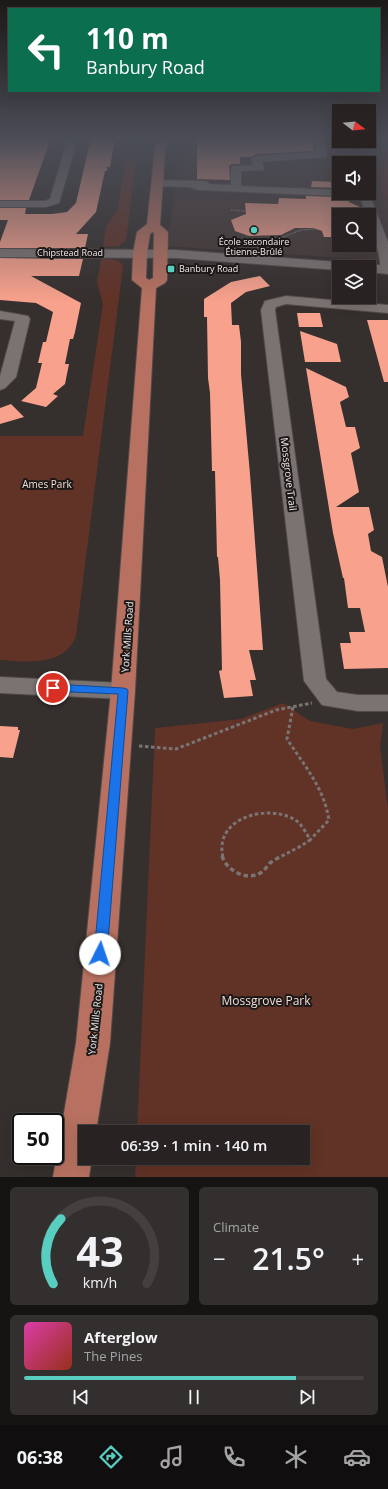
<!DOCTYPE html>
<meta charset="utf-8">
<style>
:root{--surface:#282322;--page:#342f2f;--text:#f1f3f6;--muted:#a5a4a5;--line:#444040;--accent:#58cec0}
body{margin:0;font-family:"Open Sans",sans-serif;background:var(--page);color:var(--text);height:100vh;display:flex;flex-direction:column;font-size:15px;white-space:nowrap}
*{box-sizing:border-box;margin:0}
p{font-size:13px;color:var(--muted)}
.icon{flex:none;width:22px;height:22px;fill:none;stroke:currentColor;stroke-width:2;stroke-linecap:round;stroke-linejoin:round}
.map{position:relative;height:1177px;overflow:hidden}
.panel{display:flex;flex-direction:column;gap:10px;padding:10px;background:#161313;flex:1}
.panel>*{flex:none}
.hud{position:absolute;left:8px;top:8px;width:372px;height:84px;border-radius:0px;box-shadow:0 4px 16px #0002,0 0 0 1px var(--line);background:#0b6e4f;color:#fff;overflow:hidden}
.needle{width:26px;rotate:106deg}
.buttons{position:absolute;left:332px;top:104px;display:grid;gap:8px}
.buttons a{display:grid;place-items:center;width:44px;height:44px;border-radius:0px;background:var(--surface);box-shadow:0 4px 16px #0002,0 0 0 1px var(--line);font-size:20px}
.speed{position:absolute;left:12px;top:1113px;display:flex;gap:8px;font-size:20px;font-weight:700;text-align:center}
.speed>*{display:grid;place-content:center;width:52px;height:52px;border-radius:50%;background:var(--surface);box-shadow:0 4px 16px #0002,0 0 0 1px var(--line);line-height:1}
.speed .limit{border:2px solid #111;border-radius:6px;background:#fff;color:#111}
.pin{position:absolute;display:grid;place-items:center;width:34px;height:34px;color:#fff;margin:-17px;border:2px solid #fff;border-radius:50%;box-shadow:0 1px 4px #0007}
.me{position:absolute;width:44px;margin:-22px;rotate:4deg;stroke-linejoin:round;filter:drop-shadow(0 0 3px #0008)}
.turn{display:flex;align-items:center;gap:14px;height:84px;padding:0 12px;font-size:18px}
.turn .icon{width:52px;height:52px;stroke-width:2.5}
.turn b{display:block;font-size:28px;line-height:34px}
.big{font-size:30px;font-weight:600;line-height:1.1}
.panel .card{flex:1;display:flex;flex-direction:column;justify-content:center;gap:6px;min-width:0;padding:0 14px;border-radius:6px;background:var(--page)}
.panel .dial{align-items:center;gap:0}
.dial svg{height:104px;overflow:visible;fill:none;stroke:var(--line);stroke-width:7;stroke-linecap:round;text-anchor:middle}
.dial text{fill:var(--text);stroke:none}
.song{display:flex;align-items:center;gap:12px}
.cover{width:48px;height:48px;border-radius:6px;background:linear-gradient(135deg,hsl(320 70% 55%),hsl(10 70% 35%))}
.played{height:4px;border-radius:2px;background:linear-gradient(90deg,var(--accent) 80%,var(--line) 80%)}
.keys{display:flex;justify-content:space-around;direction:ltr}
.heat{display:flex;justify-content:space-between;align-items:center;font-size:22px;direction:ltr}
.panel .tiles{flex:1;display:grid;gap:10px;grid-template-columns:1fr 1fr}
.card:last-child{grid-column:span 2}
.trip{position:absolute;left:78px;top:1125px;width:232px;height:40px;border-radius:0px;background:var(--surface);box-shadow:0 4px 16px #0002,0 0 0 1px var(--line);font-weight:600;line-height:40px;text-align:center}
.dock{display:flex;height:64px;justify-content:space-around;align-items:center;background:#100e0e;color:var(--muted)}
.dock .icon{width:28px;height:28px}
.dock .on{color:var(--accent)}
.dock b{font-size:18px;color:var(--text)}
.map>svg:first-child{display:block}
.built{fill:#443733;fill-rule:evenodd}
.green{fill:#613226}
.building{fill:#f8a18c}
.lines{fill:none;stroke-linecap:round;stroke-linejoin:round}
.minor-casing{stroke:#504a48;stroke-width:2}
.major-casing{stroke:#504a48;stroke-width:2}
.path-far2{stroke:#7a7573;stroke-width:1.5;stroke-dasharray:1.5 1;stroke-linecap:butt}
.path-far1{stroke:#7a7573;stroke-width:3;stroke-dasharray:3.5 2.5;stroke-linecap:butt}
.path{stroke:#7a7573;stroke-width:3.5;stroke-dasharray:4.5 3;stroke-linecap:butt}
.minor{fill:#7b7371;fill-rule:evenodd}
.major{fill:#b87160;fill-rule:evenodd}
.route{fill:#1a73e8;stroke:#114b97}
.poi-dot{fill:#58cec0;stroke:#1b1817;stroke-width:1.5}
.labels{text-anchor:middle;stroke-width:4;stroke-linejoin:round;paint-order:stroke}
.far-poi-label{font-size:9px;fill:#f0ebea;stroke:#1b1817}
.far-street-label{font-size:9px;fill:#f0ebea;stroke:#1b1817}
.street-label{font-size:10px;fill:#f0ebea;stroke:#1b1817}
.park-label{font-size:10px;fill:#f3dcd6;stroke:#1b1817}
.near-park-label{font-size:12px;fill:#f3dcd6;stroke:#1b1817}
</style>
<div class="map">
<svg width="388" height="1177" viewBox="0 0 388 1177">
<rect width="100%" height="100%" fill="#352f2d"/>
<path class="built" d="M179 138H339V141H369V138H388V261L167 246 176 179ZM339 163H369V193H339ZM339 215H369V245H339Z"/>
<g class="green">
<polygon points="388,146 388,200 381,192 382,151"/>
<polygon points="125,161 136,162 126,240 119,246 103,247 106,227 118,209"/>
<path d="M101 259C109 259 119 258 123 266L76 636C64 667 27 662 0 660V436H83L103 304 97 282Z"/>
<polygon points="283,703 310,721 353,729 383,723 380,746 388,809 388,1177 135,1177 136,1158 303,1158 303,1132 137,1132 155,728 241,719"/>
</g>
<g class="building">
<polygon points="0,138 51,138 29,200 0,200"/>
<polygon points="98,138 115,138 110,167 107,167 107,171 105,171 96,212 76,234 88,234 85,248 0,248 0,242 8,220 0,220 0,208 26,208 25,214 52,214 67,212 76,203 89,146 92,139 98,139"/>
<polygon points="209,138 311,138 314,151 256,154 251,157 240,157 240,164 232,164 229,166 230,180 197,179 197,139"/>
<polygon points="312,181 339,182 339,188 311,187"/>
<polygon points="306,196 347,197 349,202 362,208 364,215 339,215 339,237 324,237 322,231 313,228 295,228 281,235 249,236 235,231 231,220 246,214 245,203 278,204 279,198 306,199"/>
<polygon points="0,258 83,259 79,276 31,276 81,303 75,332 73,339 70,339 65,364 69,364 65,384 53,394 58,396 46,407 21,401 36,388 42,363 38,363 43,342 46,342 53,312 36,303 0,300"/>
<polygon points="260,276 270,286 246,292 231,303 232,325 239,325 241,342 241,374 250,474 263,650 249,650 256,680 250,680 253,696 224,698 219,671 222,670 220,580 218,557 217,557 215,471 212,471 210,393 208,378 207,317 204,317 204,299 231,282"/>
<polygon points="297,313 320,313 323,327 299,327"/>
<polygon points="367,320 388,320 388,382 384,382"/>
<polygon points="300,331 337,344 341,362 305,362"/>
<polygon points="306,368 346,387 349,397 340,402 346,427 355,427 360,448 351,453 359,492 336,507 369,507 374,530 368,534 371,551 382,557 388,587 388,668 344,669 340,643 351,643 349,632 365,632 360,608 348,608 344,578 343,578 333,533"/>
<polygon points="11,404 24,417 0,424 0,408"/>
<polygon points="0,726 18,727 18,730 20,730 13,758 0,757"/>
</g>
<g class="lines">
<defs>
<g id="minor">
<polygon points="68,138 78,138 59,203 46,207 0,207 0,201 45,201 50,199"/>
<path d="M312 138H322L327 155 326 157 262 162 264 168 263 170 241 171V186L339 190V193H369L388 242V274L369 272V267H363L369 264 380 265C380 248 369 232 369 215H366L360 198 343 195 339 196 198 190 189 187 157 186 152 183 157 180 204 181 208 182 209 184 231 185V168L232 166 253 165 251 159 256 156 316 152Z"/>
<polygon points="0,249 176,250 353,263 357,264 359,267 339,267 339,270 176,258 0,257"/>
<polygon points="286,296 388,305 388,313 286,304 276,307 275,310 326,679 337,692 358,695 388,695 388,711 358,711 322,705 304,681 261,310 265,301"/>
<polygon points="0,311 28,316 30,319 16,377 5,388 0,390 0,376 15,321 0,319"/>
<polygon points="0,677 123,683 131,685 134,691 131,697 123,699 0,693"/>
</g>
<path id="major" d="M156 138H166L160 225 168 232 167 280 165 283 156 288 135 691 110 1043 96 1132H85V1158H92L89 1177H53L76 1043 111 691 142 288 132 280 133 253 137 232 147 224ZM153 232 154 233 153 278 149 280 146 278 147 253 150 234Z"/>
</defs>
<use href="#minor" class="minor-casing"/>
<use href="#major" class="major-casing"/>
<g class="path-far2">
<polyline points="231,210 246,211"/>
<polyline points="257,247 301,230 315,229"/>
</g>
<g class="path-far1">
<path d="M293 707 287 739C304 765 324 788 329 820L310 840"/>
<polyline points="139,746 176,749 276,710 312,703"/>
<path d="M223 857C213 816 273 802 298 822 303 827 307 834 310 840L301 846 280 857"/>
</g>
<path class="path" d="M222 856C227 871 247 882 262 872 265 870 267 866 270 863 274 860 278 858 282 856"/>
<use href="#minor" class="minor"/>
<use href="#major" class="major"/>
</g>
<linearGradient id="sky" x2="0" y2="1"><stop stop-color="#1d1a19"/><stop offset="0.46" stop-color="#4b4d57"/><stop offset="1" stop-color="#4b4d57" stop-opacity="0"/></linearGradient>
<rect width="388" height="302" fill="url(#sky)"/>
<polygon class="route" points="53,684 123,688 127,689 128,691 107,954 105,958 100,960 96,958 94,954 118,694 49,691 48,688 49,685"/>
<g class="poi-dot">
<circle cx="254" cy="230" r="4"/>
<rect x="167" y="265" width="8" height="8" rx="2"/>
</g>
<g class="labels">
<g class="far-poi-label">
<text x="254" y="245">École secondaire<tspan x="254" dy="10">Étienne-Brûlé</tspan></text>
<text x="179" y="272" text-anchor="start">Banbury Road</text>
</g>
<g class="far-street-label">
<text x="70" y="256">Chipstead Road</text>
</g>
<g class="street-label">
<text transform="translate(289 474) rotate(83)" y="4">Mossgrove Trail</text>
<text transform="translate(127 637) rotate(-86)" y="4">York Mills Road</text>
<text transform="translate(95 1019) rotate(-84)" y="4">York Mills Road</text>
</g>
<g class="park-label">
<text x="47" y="488">Ames Park</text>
</g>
<g class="near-park-label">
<text x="266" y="1005">Mossgrove Park</text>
</g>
</g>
</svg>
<div class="buttons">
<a><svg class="needle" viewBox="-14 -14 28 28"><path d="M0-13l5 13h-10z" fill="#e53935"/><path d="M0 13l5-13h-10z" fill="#a5a4a5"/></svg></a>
<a><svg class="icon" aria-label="sound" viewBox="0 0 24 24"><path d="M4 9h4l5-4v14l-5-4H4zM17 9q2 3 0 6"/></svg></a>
<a><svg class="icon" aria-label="search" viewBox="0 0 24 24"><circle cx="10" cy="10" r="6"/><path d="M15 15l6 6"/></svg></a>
<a><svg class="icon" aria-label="layers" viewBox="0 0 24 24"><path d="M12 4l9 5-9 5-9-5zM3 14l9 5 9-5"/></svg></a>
</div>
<div class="speed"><div class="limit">50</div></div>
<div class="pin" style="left:53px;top:688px;background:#d93025"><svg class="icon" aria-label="arrive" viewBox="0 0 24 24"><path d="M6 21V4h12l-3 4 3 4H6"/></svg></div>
<svg class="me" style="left:100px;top:954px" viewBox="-20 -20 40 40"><circle r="19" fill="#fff"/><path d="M0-13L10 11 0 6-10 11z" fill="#1a73e8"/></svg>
<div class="trip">06:39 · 1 min · 140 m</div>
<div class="hud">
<div class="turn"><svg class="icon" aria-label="left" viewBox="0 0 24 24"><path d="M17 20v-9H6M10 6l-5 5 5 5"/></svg><div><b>110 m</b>Banbury Road</div></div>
</div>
</div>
<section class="panel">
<div class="tiles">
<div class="card dial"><svg viewBox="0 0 100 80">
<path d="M14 69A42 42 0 1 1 86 69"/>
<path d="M14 69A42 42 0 0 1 20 19" stroke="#58cec0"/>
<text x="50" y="56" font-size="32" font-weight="700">43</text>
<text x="50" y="72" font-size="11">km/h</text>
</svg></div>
<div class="card"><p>Climate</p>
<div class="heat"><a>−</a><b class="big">21.5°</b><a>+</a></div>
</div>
<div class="card">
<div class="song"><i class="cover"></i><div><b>Afterglow</b><p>The Pines</p></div></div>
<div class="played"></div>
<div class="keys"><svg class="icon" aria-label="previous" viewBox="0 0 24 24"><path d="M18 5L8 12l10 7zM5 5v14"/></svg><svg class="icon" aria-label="pause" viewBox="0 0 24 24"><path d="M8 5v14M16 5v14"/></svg><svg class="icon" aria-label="next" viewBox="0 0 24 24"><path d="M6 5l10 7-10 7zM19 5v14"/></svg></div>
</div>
</div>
</section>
<nav class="dock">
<b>06:38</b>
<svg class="icon on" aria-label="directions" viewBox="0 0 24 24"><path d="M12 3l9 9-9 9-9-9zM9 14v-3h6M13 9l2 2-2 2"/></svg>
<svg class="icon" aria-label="music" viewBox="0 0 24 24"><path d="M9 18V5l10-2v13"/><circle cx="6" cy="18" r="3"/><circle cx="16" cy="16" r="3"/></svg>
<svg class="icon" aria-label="phone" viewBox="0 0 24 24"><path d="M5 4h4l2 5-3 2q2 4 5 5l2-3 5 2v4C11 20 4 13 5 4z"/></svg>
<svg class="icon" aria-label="climate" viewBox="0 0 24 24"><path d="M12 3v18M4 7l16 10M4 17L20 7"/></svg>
<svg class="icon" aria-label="car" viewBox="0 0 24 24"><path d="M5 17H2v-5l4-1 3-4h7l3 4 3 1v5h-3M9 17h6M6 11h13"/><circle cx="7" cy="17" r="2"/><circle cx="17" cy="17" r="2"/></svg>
</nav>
